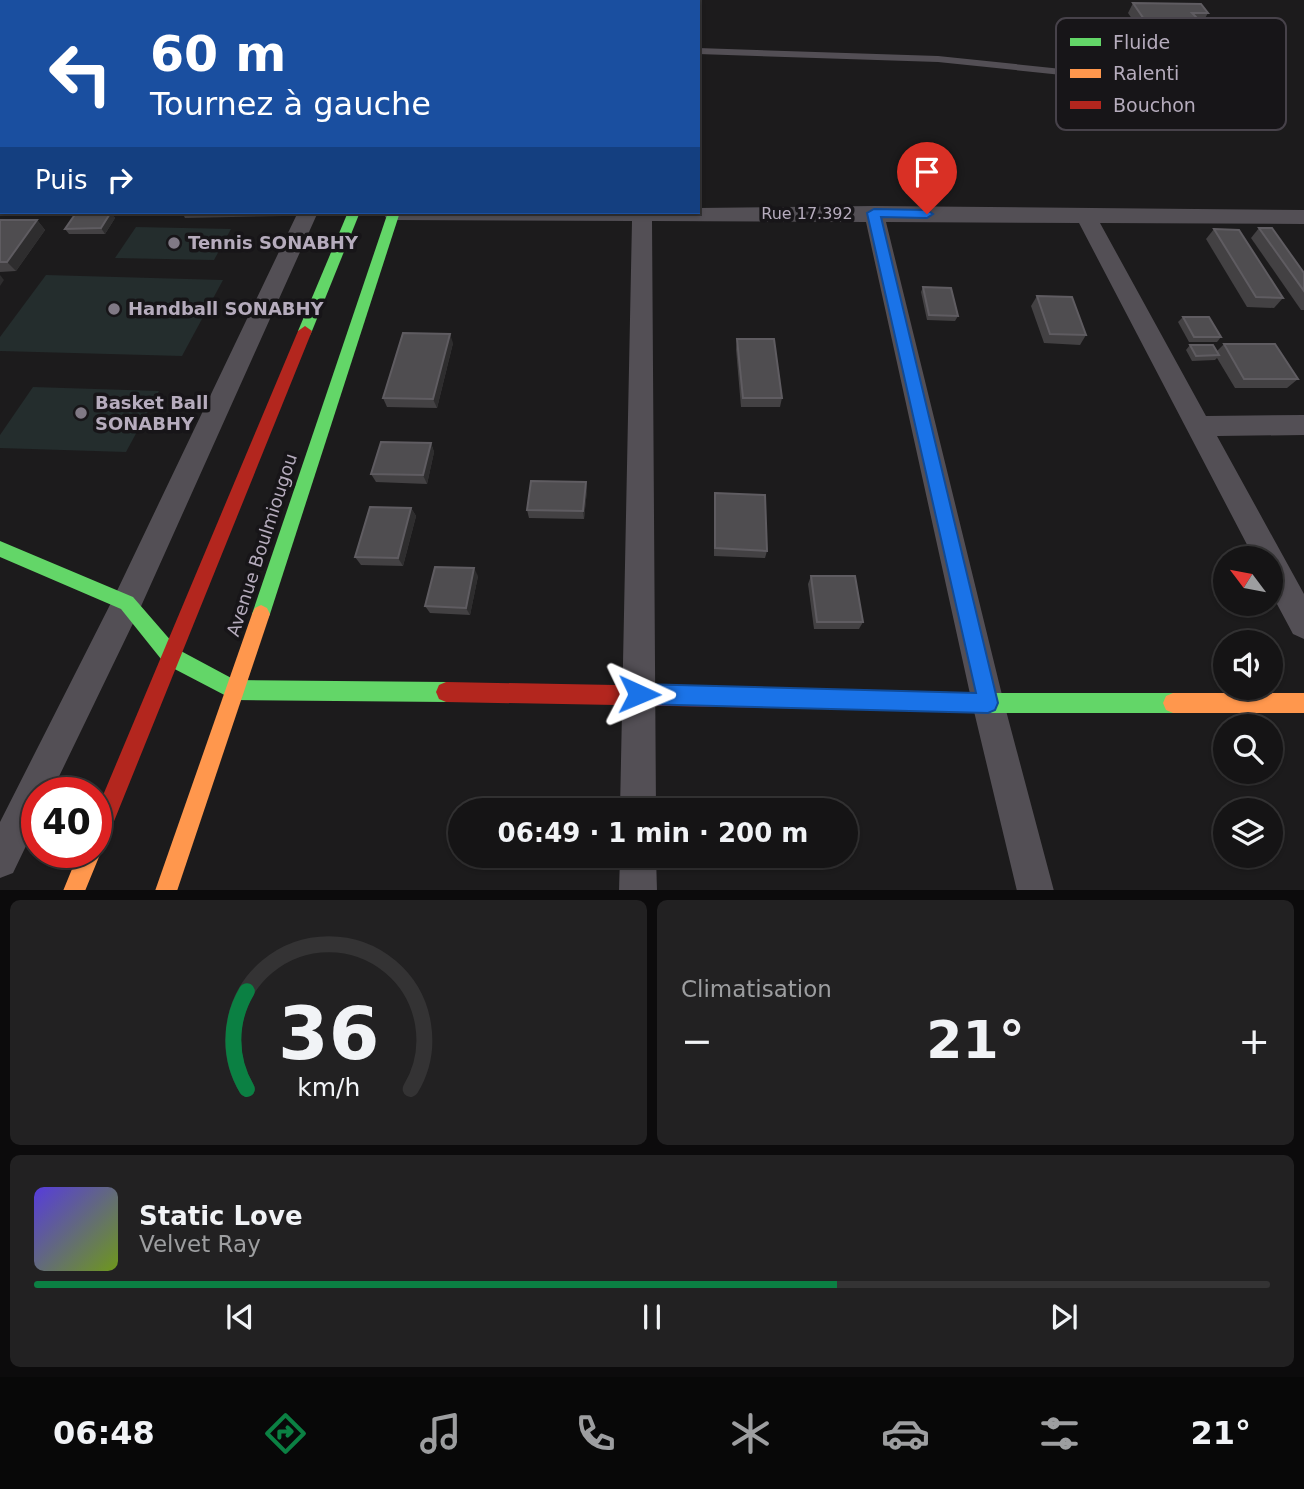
<!DOCTYPE html>
<html lang="fr">
<meta charset="utf-8">
<style>
:root{--surface:#151415;--page:#222122;--text:#f1f3f6;--muted:#9d9ea0;--line:#343334;--accent:#0b8043}
body{margin:0;font-family:"DejaVu Sans",sans-serif;background:var(--page);color:var(--text);height:100vh;display:flex;flex-direction:column;font-size:26px;white-space:nowrap}
*{box-sizing:border-box;margin:0}
p{font-size:23px;color:var(--muted)}
.icon{flex:none;width:38px;height:38px;fill:none;stroke:currentColor;stroke-width:2;stroke-linecap:round;stroke-linejoin:round}
.map{position:relative;height:890px;overflow:hidden}
.panel{display:flex;flex-direction:column;gap:10px;padding:10px;background:#0c0b0c;flex:1}
.panel>*{flex:none}
.hud{position:absolute;left:0px;top:0px;width:700px;height:214px;box-shadow:0 2px 5px #0004,0 0 0 2px var(--line);background:#1a4fa0;color:#fff;overflow:hidden}
.needle{width:46px;rotate:302deg}
.controls{position:absolute;left:1213px;top:546px;display:grid;gap:14px}
.controls a{display:grid;place-items:center;width:70px;height:70px;border-radius:50%;background:var(--surface);box-shadow:0 2px 5px #0004,0 0 0 2px var(--line);font-size:35px}
.speed{position:absolute;left:21px;top:777px;display:flex;gap:14px;font-size:35px;font-weight:700;text-align:center}
.speed>*{display:grid;place-content:center;width:91px;height:91px;border-radius:50%;background:var(--surface);box-shadow:0 2px 5px #0004,0 0 0 2px var(--line);line-height:1}
.speed .limit{border:10px solid #d22;background:#fff;color:#111}
.pin{position:absolute;display:grid;place-items:center;width:60px;height:60px;color:#fff;margin:-72px -30px;border-radius:50% 50% 50% 0;rotate:-45deg;box-shadow:0 0 7px #0007}
.pin .icon{rotate:45deg}
.me{position:absolute;width:77px;margin:-38px;rotate:91deg;stroke-linejoin:round;filter:drop-shadow(0 0 5px #0008)}
.turn{display:flex;align-items:center;gap:24px;height:147px;padding:0 35px;font-size:32px}
.turn .icon{width:91px;height:91px;stroke-width:2.5}
.turn b{display:block;font-size:49px;line-height:60px}
.then{display:flex;align-items:center;height:66px;padding:0 35px;background:#0003;gap:14px;font-size:26px}
.big{font-size:52px;font-weight:600;line-height:1.1}
.panel .widget{flex:1;display:flex;flex-direction:column;justify-content:center;gap:10px;min-width:0;padding:0 24px;border-radius:10px;background:var(--page)}
.panel .dial{align-items:center;gap:0}
.dial svg{height:182px;overflow:visible;fill:none;stroke:var(--line);stroke-width:7;stroke-linecap:round;text-anchor:middle}
.dial text{fill:var(--text);stroke:none}
.song{display:flex;align-items:center;gap:21px}
.cover{width:84px;height:84px;border-radius:10px;background:linear-gradient(135deg,hsl(250 70% 55%),hsl(80 70% 35%))}
.played{height:7px;border-radius:4px;background:linear-gradient(90deg,var(--accent) 65%,var(--line) 65%)}
.keys{display:flex;justify-content:space-around;direction:ltr}
.heat{display:flex;justify-content:space-between;align-items:center;font-size:38px;direction:ltr}
.panel .tiles{flex:1;display:grid;gap:10px;grid-template-columns:1fr 1fr}
.widget:last-child{grid-column:span 2}
.trip{position:absolute;left:448px;top:798px;width:410px;height:70px;border-radius:35px;background:var(--surface);box-shadow:0 2px 5px #0004,0 0 0 2px var(--line);font-weight:600;line-height:70px;text-align:center}
.tab-bar{display:flex;height:112px;justify-content:space-around;align-items:center;background:#080808;color:var(--muted)}
.tab-bar .icon{width:49px;height:49px}
.tab-bar .current{color:var(--accent)}
.tab-bar b{font-size:32px;color:var(--text)}
.map>svg:first-child{display:block}
.green{fill:#242d2d}
.lines{fill:none;stroke-linecap:round;stroke-linejoin:round}
.lane{fill:#534f55;fill-rule:evenodd}
.street{fill:#534f55;fill-rule:evenodd}
.fast{fill:#63d668;fill-rule:evenodd}
.slow{fill:#ff974d;fill-rule:evenodd}
.jam{fill:#b3261e;fill-rule:evenodd}
.wall{fill:#434143}
.shaded-wall{fill:#2e2d2e}
.building{fill:#4f4d50;stroke:#5f5c61;stroke-width:2}
.route{fill:#1a73e8;stroke:#114b97;stroke-width:2}
.poi-dot{fill:#807985;stroke:#171518;stroke-width:2.5}
.labels{text-anchor:middle;stroke-width:7;stroke-linejoin:round;paint-order:stroke}
.far-street-label{font-size:16px;fill:#b6acbd;stroke:#171518}
.poi-label{font-size:18px;font-weight:bold;fill:#b6acbd;stroke:#171518;text-anchor:start}
.street-label{font-size:18px;fill:#b6acbd;stroke:#171518}
.key{fill:#171518;stroke:#47424a;stroke-width:2}
.key-label{font-size:19px;fill:#b6acbd}
</style>
<div class="map">
<svg width="1304" height="891" viewBox="0 0 1304 891">
<rect width="100%" height="100%" fill="#1c1b1c"/>
<g class="green">
<polygon points="136,227 231,229 214,260 115,258"/>
<polygon points="46,275 223,280 182,356 0,351 0,337"/>
<polygon points="33,387 159,391 126,452 0,448 0,435"/>
</g>
<g class="lines">
<g class="lane">
<polygon points="210,0 227,0 229,2 208,2"/>
<polygon points="546,0 554,0 555,2 547,2"/>
<polygon points="698,48 938,56 1216,85 1221,88 1216,91 938,62 698,54"/>
<polygon points="0,175 2,175 0,183"/>
</g>
<g class="street">
<polygon points="388,0 404,0 387,2"/>
<polygon points="874,206 1304,210 1304,224 1100,223 1206,416 1304,415 1304,435 1217,436 1304,594 1304,639 1293,634 1270,591 1270,558 1254,558 1079,223 886,222 1004,703 1054,891 1017,891 972,703 866,222 652,221 656,810 620,810 632,221 393,220 386,218 383,213 698,212 698,208"/>
<polygon points="298,212 318,212 138,613 51,793 37,793 37,823 13,873 0,878 0,822 116,593"/>
<polygon points="620,856 656,856 657,891 619,891"/>
</g>
<g class="fast">
<polygon points="348,212 360,212 312,331 310,335 300,335 298,331"/>
<polygon points="388,212 400,212 270,614 267,620 261,623 255,620 252,614"/>
<polygon points="0,541 133,597 179,650 235,680 446,682 453,685 456,692 453,699 446,702 234,700 165,664 121,609 0,557"/>
<polygon points="833,689 988,693 1173,693 1180,696 1183,703 1180,710 1173,713 988,713 833,709 826,706 823,699 826,692"/>
</g>
<g class="slow">
<rect x="430" y="0" width="10" height="2"/>
<polygon points="261,605 267,608 270,614 177,891 155,891 252,614 255,608"/>
<polygon points="1173,693 1304,693 1304,713 1173,713 1166,710 1163,703 1166,696"/>
<polygon points="96,844 101,852 85,891 63,891 79,852 96,852"/>
</g>
<g class="jam">
<polygon points="305,326 312,331 104,846 96,849 96,812 298,331"/>
<polygon points="446,682 833,689 840,692 843,699 840,706 833,709 446,702 439,699 436,692 439,685"/>
</g>
</g>
<g class="wall">
<polygon points="1133,3 1208,13 1204,20 1240,65 1231,79 1173,78 1128,13"/>
<polygon points="52,212 174,212 172,214 113,215 115,218 105,234 69,234 65,229 75,215 55,215"/>
<polygon points="182,212 285,212 283,216 185,218"/>
<polygon points="0,220 37,220 45,230 16,271 0,272"/>
<polygon points="1259,228 1304,273 1304,310 1301,310 1251,238"/>
<polygon points="1214,229 1283,298 1274,308 1247,307 1206,239"/>
<polygon points="923,287 958,316 955,321 927,320 921,292"/>
<polygon points="1037,296 1086,335 1080,345 1044,343 1031,306"/>
<polygon points="1183,317 1221,337 1217,342 1189,342 1178,322"/>
<polygon points="737,339 782,398 780,407 741,407 736,349"/>
<polygon points="453,343 437,408 387,407 383,398"/>
<polygon points="1224,344 1298,379 1287,388 1235,388 1217,358 1215,360 1192,361 1186,350 1190,345 1217,351"/>
<polygon points="431,443 434,452 427,484 376,482 371,474"/>
<polygon points="586,482 587,490 584,519 529,518 527,510"/>
<polygon points="715,493 767,551 765,558 714,556 714,501"/>
<polygon points="411,508 416,516 403,566 361,565 355,557"/>
<polygon points="478,576 470,615 430,613 425,606"/>
<polygon points="811,576 863,622 859,629 814,629 808,584"/>
</g>
<g class="shaded-wall">
<polygon points="2,120 2,139 0,141 0,122"/>
<polygon points="111,212 115,218 105,234 101,228"/>
<polygon points="37,220 45,230 16,271 7,262"/>
<polygon points="0,275 4,280 0,286"/>
<polygon points="450,334 453,343 437,408 433,399"/>
<polygon points="431,443 434,452 427,484 423,475"/>
<polygon points="586,482 587,490 584,519 583,511"/>
<polygon points="411,508 416,516 403,566 398,558"/>
<polygon points="474,568 478,576 470,615 466,608"/>
</g>
<g class="building">
<polygon points="1133,3 1201,4 1208,13 1192,13 1197,18 1148,18 1146,22"/>
<polygon points="0,101 2,101 2,120 0,122"/>
<polygon points="111,212 101,228 65,229 76,213"/>
<polygon points="0,220 37,220 7,262 0,262"/>
<polygon points="1259,228 1272,228 1304,273 1304,291"/>
<polygon points="1214,229 1239,230 1283,298 1256,297"/>
<polygon points="923,287 951,288 958,316 929,315"/>
<polygon points="1037,296 1072,297 1086,335 1050,334"/>
<polygon points="1183,317 1209,317 1221,337 1194,337"/>
<polygon points="403,333 450,334 433,399 383,398"/>
<polygon points="737,339 774,339 782,398 743,398"/>
<polygon points="1224,344 1275,344 1298,379 1244,379"/>
<polygon points="1190,345 1213,345 1219,355 1196,356"/>
<polygon points="381,442 431,443 423,475 371,474"/>
<polygon points="531,481 586,482 583,511 527,510"/>
<polygon points="715,493 765,495 767,551 715,548"/>
<polygon points="370,507 411,508 398,558 355,557"/>
<polygon points="435,567 474,568 466,608 425,606"/>
<polygon points="811,576 855,576 863,622 817,622"/>
</g>
<polygon class="route" points="874,209 927,210 933,214 927,218 881,217 998,703 995,710 988,713 639,704 632,701 629,694 632,687 639,684 976,693 867,213"/>
<g class="poi-dot">
<circle cx="174" cy="243" r="7"/>
<circle cx="114" cy="309" r="7"/>
<circle cx="81" cy="413" r="7"/>
</g>
<g class="labels">
<g class="far-street-label">
<text x="807" y="219">Rue 17.392</text>
</g>
<g class="poi-label">
<text x="188" y="249">Tennis SONABHY</text>
<text x="128" y="315">Handball SONABHY</text>
<text x="95" y="409">Basket Ball<tspan x="95" dy="21">SONABHY</tspan></text>
</g>
<g class="street-label">
<text transform="translate(262 545) rotate(-72)" y="6">Avenue Boulmiougou</text>
</g>
</g>
<rect x="1056" y="18" width="230" height="112" rx="10" class="key"/>
<rect x="1070" y="38" width="31" height="8" fill="#63d668"/>
<rect x="1070" y="69" width="31" height="9" fill="#ff974d"/>
<rect x="1070" y="101" width="31" height="8" fill="#b3261e"/>
<g class="key-label">
<text x="1113" y="49">Fluide</text>
<text x="1113" y="80">Ralenti</text>
<text x="1113" y="112">Bouchon</text>
</g>
</svg>
<div class="controls">
<a><svg class="needle" viewBox="-14 -14 28 28"><path d="M0-13l5 13h-10z" fill="#e53935"/><path d="M0 13l5-13h-10z" fill="#9d9ea0"/></svg></a>
<a><svg class="icon" aria-label="sound" viewBox="0 0 24 24"><path d="M4 9h4l5-4v14l-5-4H4zM17 9q2 3 0 6"/></svg></a>
<a><svg class="icon" aria-label="search" viewBox="0 0 24 24"><circle cx="10" cy="10" r="6"/><path d="M15 15l6 6"/></svg></a>
<a><svg class="icon" aria-label="layers" viewBox="0 0 24 24"><path d="M12 4l9 5-9 5-9-5zM3 14l9 5 9-5"/></svg></a>
</div>
<div class="speed"><div class="limit">40</div></div>
<div class="pin" style="left:927px;top:214px;background:#d93025"><svg class="icon" aria-label="arrive" viewBox="0 0 24 24"><path d="M6 21V4h12l-3 4 3 4H6"/></svg></div>
<svg class="me" style="left:639px;top:694px" viewBox="-20 -20 40 40"><path d="M0-17L14 15 0 8-14 15z" fill="#1a73e8" stroke="#fff" stroke-width="4"/></svg>
<div class="trip">06:49 · 1 min · 200 m</div>
<div class="hud">
<div class="turn"><svg class="icon" aria-label="left" viewBox="0 0 24 24"><path d="M17 20v-9H6M10 6l-5 5 5 5"/></svg><div><b>60 m</b>Tournez à gauche</div></div>
<div class="then">Puis<svg class="icon" aria-label="right" viewBox="0 0 24 24"><path d="M7 20v-9h11M14 6l5 5-5 5"/></svg></div>
</div>
</div>
<section class="panel">
<div class="tiles">
<div class="widget dial"><svg viewBox="0 0 100 80">
<path d="M14 69A42 42 0 1 1 86 69"/>
<path d="M14 69A42 42 0 0 1 14 26" stroke="#0b8043"/>
<text x="50" y="56" font-size="32" font-weight="700">36</text>
<text x="50" y="72" font-size="11">km/h</text>
</svg></div>
<div class="widget"><p>Climatisation</p>
<div class="heat"><a>−</a><b class="big">21°</b><a>+</a></div>
</div>
<div class="widget">
<div class="song"><i class="cover"></i><div><b>Static Love</b><p>Velvet Ray</p></div></div>
<div class="played"></div>
<div class="keys"><svg class="icon" aria-label="previous" viewBox="0 0 24 24"><path d="M18 5L8 12l10 7zM5 5v14"/></svg><svg class="icon" aria-label="pause" viewBox="0 0 24 24"><path d="M8 5v14M16 5v14"/></svg><svg class="icon" aria-label="next" viewBox="0 0 24 24"><path d="M6 5l10 7-10 7zM19 5v14"/></svg></div>
</div>
</div>
</section>
<nav class="tab-bar">
<b>06:48</b>
<svg class="icon current" aria-label="directions" viewBox="0 0 24 24"><path d="M12 3l9 9-9 9-9-9zM9 14v-3h6M13 9l2 2-2 2"/></svg>
<svg class="icon" aria-label="music" viewBox="0 0 24 24"><path d="M9 18V5l10-2v13"/><circle cx="6" cy="18" r="3"/><circle cx="16" cy="16" r="3"/></svg>
<svg class="icon" aria-label="phone" viewBox="0 0 24 24"><path d="M5 4h4l2 5-3 2q2 4 5 5l2-3 5 2v4C11 20 4 13 5 4z"/></svg>
<svg class="icon" aria-label="climate" viewBox="0 0 24 24"><path d="M12 3v18M4 7l16 10M4 17L20 7"/></svg>
<svg class="icon" aria-label="car" viewBox="0 0 24 24"><path d="M5 17H2v-5l4-1 3-4h7l3 4 3 1v5h-3M9 17h6M6 11h13"/><circle cx="7" cy="17" r="2"/><circle cx="17" cy="17" r="2"/></svg>
<svg class="icon" aria-label="filters" viewBox="0 0 24 24"><path d="M4 7h16M4 17h16"/><circle cx="9" cy="7" r="2"/><circle cx="15" cy="17" r="2"/></svg>
<b>21°</b>
</nav>
